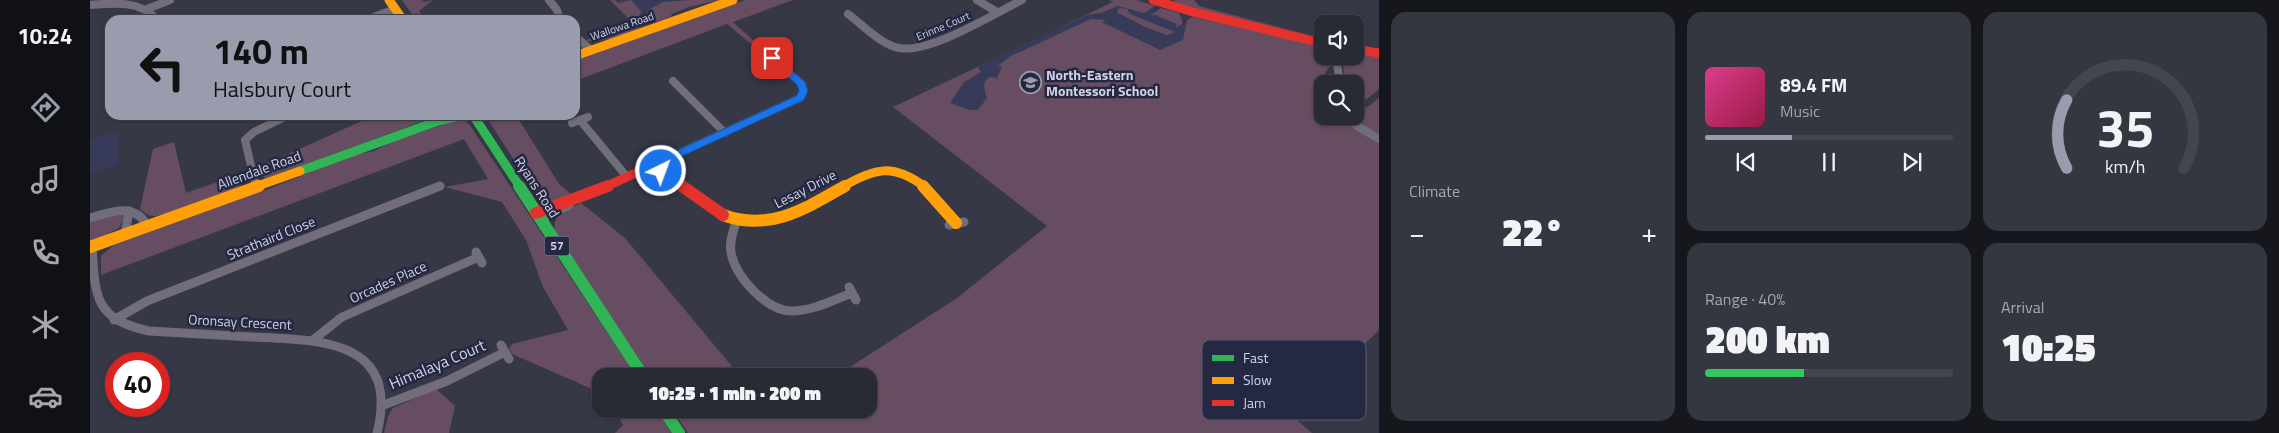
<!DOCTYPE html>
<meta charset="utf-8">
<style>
:root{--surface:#282a34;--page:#343640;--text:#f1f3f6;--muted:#a5a7ac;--line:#44464f;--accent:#999cac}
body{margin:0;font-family:"Titillium Web",sans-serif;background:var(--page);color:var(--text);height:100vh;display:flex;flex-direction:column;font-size:19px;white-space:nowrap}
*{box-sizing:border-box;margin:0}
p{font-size:16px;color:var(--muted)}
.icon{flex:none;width:28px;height:28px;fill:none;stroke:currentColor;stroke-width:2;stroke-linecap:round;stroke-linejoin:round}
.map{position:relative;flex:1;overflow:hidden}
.sheet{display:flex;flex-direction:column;gap:12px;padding:12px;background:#16171d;width:900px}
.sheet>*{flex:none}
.guide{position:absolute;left:15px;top:15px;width:475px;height:105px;border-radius:15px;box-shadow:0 1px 4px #0004,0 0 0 1px var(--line);background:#999cac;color:#111;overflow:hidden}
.tools{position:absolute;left:1224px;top:15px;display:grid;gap:10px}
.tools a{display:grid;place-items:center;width:50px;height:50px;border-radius:10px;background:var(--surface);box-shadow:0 1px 4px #0004,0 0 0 1px var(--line);font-size:25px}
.speed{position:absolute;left:15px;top:352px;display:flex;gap:10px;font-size:25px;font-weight:700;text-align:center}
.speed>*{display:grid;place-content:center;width:65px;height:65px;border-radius:50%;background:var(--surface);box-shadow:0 1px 4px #0004,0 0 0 1px var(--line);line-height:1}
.speed .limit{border:8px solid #d22;background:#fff;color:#111}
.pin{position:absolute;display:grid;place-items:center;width:42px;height:42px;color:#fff;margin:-21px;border-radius:10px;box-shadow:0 2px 8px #0006}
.me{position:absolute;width:55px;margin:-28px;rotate:42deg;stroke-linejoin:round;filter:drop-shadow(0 0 4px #0008)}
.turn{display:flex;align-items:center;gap:18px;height:105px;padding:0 25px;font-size:22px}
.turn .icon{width:65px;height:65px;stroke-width:2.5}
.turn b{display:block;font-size:35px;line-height:42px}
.big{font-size:38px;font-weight:800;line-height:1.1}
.sheet .card{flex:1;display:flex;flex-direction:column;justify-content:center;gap:8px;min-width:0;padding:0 18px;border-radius:15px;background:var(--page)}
.sheet .dial{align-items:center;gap:0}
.dial svg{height:130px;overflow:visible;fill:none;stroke:var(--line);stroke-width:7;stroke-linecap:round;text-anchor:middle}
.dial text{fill:var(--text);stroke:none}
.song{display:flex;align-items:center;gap:15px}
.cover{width:60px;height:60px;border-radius:8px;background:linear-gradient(135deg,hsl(330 70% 55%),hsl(340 70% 35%))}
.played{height:5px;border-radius:2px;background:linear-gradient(90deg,var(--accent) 35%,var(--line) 35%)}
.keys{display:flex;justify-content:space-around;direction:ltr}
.heat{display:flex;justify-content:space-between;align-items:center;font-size:28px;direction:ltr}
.charge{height:8px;border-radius:4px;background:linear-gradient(90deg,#34c759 40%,var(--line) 0)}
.sheet .tiles{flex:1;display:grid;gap:12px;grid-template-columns:repeat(3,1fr)}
.card:first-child{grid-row:span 2}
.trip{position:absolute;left:502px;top:368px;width:285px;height:50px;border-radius:15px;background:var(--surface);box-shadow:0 1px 4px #0004,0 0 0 1px var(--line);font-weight:800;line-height:50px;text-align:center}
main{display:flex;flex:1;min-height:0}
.menu{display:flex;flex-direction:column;width:90px;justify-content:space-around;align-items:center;background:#101115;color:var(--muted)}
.menu .icon{width:35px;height:35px}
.menu .active{color:var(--accent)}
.menu b{font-size:22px;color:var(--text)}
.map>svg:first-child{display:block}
.built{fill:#373b59}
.green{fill:#664d61}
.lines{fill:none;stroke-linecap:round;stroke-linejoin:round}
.street-far1{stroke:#726d7a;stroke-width:8}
.street{stroke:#726d7a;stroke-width:9}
.fast-far1{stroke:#30b455;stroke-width:9}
.fast{stroke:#30b455;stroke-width:12}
.slow-far1{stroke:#ff9f0a;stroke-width:9}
.slow{stroke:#ff9f0a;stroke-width:12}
.jam-far1{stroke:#e5322d;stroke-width:9}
.jam{stroke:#e5322d;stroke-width:12}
.route{fill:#1a73e8;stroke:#114b97}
.labels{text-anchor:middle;stroke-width:5;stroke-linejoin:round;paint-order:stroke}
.far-street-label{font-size:11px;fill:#cfd2e3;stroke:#252842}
.shield{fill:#252842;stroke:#9c9fb3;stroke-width:1}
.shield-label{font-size:12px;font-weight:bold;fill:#cfd2e3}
.poi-label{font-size:14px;font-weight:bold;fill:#cfd2e3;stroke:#252842;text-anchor:start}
.street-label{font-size:14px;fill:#cfd2e3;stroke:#252842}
.near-street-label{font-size:16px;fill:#cfd2e3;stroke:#252842}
.key{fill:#252842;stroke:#585b72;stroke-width:1}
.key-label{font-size:14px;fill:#cfd2e3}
</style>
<main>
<nav class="menu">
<b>10:24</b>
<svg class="icon active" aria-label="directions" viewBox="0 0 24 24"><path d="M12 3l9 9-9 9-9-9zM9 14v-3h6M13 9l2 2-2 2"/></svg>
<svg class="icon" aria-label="music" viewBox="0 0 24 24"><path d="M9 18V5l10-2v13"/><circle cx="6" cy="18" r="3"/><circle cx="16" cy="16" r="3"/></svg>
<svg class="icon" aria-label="phone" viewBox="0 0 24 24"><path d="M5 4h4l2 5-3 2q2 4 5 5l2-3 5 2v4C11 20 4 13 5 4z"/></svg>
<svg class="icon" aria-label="climate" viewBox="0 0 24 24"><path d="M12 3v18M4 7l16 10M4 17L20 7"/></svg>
<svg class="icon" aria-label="car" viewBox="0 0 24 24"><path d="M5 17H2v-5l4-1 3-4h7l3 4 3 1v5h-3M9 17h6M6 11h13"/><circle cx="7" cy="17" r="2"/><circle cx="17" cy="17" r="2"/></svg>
</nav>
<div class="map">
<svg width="1289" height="433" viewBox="0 0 1289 433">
<rect width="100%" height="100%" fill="#363846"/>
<g class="built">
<polygon points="520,0 619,0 546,26"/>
<polygon points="1027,0 1051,3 1106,30 1109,36 879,166 803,107"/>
<polygon points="29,131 27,165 0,174 0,140"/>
</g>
<g class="green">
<polygon points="312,0 332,0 334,2 343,0 329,11 335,19 326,20"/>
<path d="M520 0H525L529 3 541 0 551 11 550 17 552 26C542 32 506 46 496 40L544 24Z"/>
<path d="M600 0H629L599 7 581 14 582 16C574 19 564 25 556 19L558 10 573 2Z"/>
<polygon points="655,0 703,0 643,22 665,42 661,44 637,24 485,81 485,61"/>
<polygon points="1019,0 1046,0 1065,6 1054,13 1028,6 1011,13 997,15 956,34 1023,2"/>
<polygon points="1083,0 1104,0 1109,6 1230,38 1089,4"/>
<polygon points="1030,8 1037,9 1040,14 1085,32 1077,35 1055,27 1028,13 1027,10"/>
<polygon points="1071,8 1089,13 1092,20 1092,24 1087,27 1085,26 1087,24 1065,15 1060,16"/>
<path d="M1102 17 1214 42 1232 49V56H1241L1242 63 1235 73 1239 84H1232V116H1255L1289 142V330L1202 416 1222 433H598L582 409H677L684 417 696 409H779V376H746L867 298 957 226 803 107 919 52 888 67 891 72 874 82 860 103 879 110H888L897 98C894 90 892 81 900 77L907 78 912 67 908 66 919 57 1001 19 1015 20 1012 22 1070 50 1093 40 1097 20Z"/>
<path d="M1265 53 1289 56V89C1282 95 1275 103 1265 102V84H1256L1252 60V56H1265Z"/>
<polygon points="1289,98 1289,136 1270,125 1264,116 1265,113 1279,106"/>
<polygon points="285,115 349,115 185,176 175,178 167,175 165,169"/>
<polygon points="395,115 426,115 469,184 483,196 464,203 451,202"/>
<polygon points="374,120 379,124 546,376 511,376 511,393 422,354 419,348 422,344 478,330 453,287 436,240 412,202 355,187 398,179 374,139 11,275 11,256 24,245 176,190 263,155 284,151 301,142 364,121"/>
<path d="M84 142 96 193 158 171 159 179C150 191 79 216 64 216 58 216 54 212 50 209L63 149Z"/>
<path d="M491 203 535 238 650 376H560L465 231C462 213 477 210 491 203Z"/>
<polygon points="31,215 34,218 29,228 0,243 0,221"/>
<polygon points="346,389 365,406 359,433 294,433 298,416 303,408"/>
<polygon points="524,409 566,409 581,433 525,433 533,425"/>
</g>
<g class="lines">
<g class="street-far1">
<polyline points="459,0 467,10 470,20"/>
<polyline points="887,0 907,12"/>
<path d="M0 5C23 3 51 0 67 20"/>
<polyline points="57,9 80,0"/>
<path d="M758 14C773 25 790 44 809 48 839 54 904 14 932 0"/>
<polyline points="276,20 305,9"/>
<polyline points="485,36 501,50"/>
<polyline points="1245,56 1251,84"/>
<polyline points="583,81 635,133"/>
<polyline points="1259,116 1267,126 1289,139"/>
<polyline points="490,120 537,177"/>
<polyline points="482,123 498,117"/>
<polyline points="568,170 585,155 710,98 714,91 712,84 669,47"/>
<polyline points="166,187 155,140 164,132 199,115"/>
<polyline points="347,187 350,186"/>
</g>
<g class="street">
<path d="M0 218C21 212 45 202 57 226"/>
<polyline points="450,220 479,205"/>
<path d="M646 222C643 232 639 242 641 252 645 277 677 311 702 311 723 311 743 300 762 293"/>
<polyline points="859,225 874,222"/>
<polyline points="35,234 39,211"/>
<path d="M2 246C5 296 4 319 59 331 93 333 127 335 162 337 227 340 311 338 287 433"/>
<polyline points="386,252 392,263"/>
<polyline points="759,287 766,300"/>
<polyline points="24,320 57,301 350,186"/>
<polyline points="223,340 252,317 389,257"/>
<polyline points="411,345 419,359"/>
<polyline points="291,406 357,381 415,352"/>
</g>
<g class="fast-far1">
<polyline points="383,115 430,187"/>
<polyline points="210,171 348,121 373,115"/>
</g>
<g class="fast">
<polyline points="429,186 553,376"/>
<polyline points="573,409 589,433"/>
</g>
<g class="slow-far1">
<polyline points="299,0 313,20"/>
<polyline points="485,56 643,0"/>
<polyline points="165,187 210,171"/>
<path d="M752 187C785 168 803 163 835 187"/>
</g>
<g class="slow">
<polyline points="833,186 866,223"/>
<path d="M633 215C679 232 715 209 755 186"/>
<polyline points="0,247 169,186"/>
</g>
<g class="jam-far1">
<polyline points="1063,0 1103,12 1232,43"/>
<polyline points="1265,49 1289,53"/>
<path d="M515 187C555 170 556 160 594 187"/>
</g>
<g class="jam">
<polyline points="592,186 633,215"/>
<polyline points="446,213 518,186"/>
</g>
</g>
<polygon class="route" points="679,56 685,56 715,82 718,91 714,100 584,160 575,170 574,174 564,173 564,167 577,155 706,96 709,91 707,85 679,60"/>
<defs>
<symbol id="school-ring" viewBox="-11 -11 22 22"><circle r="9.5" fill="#252842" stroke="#999cac" stroke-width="1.5"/><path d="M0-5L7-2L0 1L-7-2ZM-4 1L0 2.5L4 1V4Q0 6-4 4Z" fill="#999cac"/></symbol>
</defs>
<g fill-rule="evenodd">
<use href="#school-ring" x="928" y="70" width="25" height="25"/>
</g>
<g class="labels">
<g class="far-street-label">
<text transform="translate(532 26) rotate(-19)" y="4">Wallowa Road</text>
<text transform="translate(853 26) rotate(-23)" y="4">Erinne Court</text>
</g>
<rect class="shield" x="454.5" y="236.5" width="25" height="19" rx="4"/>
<g class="shield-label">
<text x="467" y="250">57</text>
</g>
<g class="poi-label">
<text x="956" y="80">North-Eastern<tspan x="956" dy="16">Montessori School</tspan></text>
</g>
<g class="street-label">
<text transform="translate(169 170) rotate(-20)" y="5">Allendale Road</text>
<text transform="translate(447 187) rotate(57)" y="5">Ryans Road</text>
<text transform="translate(715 189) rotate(-27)" y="5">Lesay Drive</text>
<text transform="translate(181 238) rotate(-22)" y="5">Strathaird Close</text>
<text transform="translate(298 282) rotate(-24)" y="5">Orcades Place</text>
<text transform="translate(150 322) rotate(3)" y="5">Oronsay Crescent</text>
</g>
<g class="near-street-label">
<text transform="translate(347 364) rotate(-23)" y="6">Himalaya Court</text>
</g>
</g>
<rect x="1112" y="340" width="164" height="80" rx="8" class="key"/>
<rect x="1122" y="355" width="22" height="6" fill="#30b455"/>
<rect x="1122" y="377" width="22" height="7" fill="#ff9f0a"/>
<rect x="1122" y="400" width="22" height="6" fill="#e5322d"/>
<g class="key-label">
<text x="1153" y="363">Fast</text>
<text x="1153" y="385">Slow</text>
<text x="1153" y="408">Jam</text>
</g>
</svg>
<div class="tools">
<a><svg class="icon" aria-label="sound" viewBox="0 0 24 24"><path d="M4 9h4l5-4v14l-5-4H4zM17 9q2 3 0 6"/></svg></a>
<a><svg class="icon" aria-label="search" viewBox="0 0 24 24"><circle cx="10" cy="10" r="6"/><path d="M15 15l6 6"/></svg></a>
</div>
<div class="speed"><div class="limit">40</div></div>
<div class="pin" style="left:682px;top:58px;background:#d93025"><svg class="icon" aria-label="arrive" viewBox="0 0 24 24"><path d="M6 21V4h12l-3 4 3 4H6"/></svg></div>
<svg class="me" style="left:571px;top:171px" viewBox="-20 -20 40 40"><circle r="17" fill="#1a73e8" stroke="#fff" stroke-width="3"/><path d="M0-11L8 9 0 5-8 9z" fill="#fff"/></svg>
<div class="trip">10:25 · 1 min · 200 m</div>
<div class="guide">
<div class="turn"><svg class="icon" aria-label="left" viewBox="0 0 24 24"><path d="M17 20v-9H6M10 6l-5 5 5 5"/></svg><div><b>140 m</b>Halsbury Court</div></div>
</div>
</div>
<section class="sheet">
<div class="tiles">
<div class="card"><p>Climate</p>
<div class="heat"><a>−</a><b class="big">22°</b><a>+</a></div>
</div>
<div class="card">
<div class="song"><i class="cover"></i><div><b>89.4 FM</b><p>Music</p></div></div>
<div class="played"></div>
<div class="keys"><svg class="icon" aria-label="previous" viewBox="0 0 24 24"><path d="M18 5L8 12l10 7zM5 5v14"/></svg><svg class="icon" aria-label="pause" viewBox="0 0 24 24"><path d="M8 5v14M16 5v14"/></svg><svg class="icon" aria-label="next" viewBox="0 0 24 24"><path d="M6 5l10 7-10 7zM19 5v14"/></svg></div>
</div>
<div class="card dial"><svg viewBox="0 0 100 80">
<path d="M14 69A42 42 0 1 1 86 69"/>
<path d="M14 69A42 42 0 0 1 14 27" stroke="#999cac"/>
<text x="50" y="56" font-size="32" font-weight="700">35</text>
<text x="50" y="72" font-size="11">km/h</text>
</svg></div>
<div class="card"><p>Range · 40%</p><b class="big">200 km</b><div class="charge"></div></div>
<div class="card"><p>Arrival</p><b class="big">10:25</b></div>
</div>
</section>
</main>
